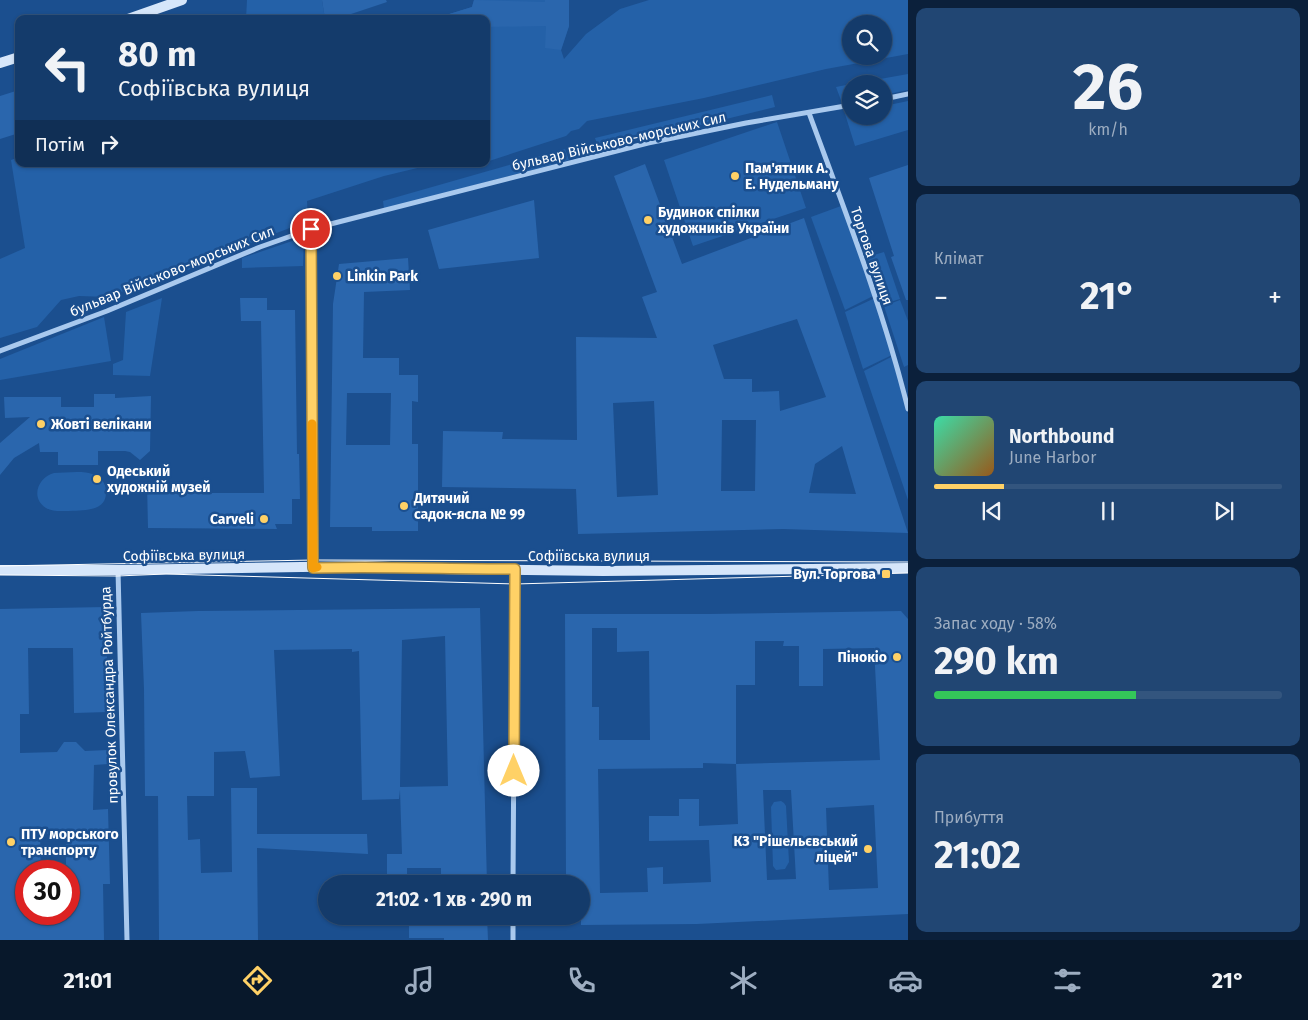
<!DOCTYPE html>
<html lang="uk">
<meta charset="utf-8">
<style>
:root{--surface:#143b6b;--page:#214673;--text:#f1f3f6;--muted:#9dadc1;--line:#33557e;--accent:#ffd166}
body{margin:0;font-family:"Fira Sans",sans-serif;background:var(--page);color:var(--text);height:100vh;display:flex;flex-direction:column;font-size:19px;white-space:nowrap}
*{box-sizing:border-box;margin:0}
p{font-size:16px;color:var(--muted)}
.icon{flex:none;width:28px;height:28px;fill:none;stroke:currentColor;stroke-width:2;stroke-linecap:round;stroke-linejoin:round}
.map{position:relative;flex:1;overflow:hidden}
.side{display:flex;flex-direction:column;gap:8px;padding:8px;background:#0b203b;width:400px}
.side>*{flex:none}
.top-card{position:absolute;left:15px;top:15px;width:475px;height:152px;border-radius:10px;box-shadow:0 1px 4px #0004,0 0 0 1px var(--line);background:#143b6b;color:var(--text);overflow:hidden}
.fabs{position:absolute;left:842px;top:15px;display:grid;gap:10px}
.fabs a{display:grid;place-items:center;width:50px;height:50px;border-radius:50%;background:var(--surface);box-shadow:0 1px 4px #0004,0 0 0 1px var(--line);font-size:25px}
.speed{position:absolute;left:15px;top:860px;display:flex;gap:10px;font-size:25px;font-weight:700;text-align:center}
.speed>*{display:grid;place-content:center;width:65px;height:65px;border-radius:50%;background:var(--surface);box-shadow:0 1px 4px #0004,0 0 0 1px var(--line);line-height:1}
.speed .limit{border:8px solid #d22;background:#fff;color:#111}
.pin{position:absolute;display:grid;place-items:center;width:42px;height:42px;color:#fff;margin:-21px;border:2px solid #fff;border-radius:50%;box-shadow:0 1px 5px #0007}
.me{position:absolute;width:55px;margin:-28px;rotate:0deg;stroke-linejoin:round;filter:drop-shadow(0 0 4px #0008)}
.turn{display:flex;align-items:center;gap:18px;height:105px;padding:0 20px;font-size:22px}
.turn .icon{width:65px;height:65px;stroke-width:2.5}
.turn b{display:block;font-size:35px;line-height:42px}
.then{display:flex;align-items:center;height:48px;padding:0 20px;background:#0003;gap:10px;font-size:19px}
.big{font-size:38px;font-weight:700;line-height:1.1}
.side .widget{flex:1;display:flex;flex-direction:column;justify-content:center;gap:8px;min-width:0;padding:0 18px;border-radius:10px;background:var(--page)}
.side .dial{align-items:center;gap:0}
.dial b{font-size:65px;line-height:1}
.song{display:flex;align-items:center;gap:15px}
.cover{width:60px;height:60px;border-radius:8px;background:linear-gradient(135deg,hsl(160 70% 55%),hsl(30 70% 35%))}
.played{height:5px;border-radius:2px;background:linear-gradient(90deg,var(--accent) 20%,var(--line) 20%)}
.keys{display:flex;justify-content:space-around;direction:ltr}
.heat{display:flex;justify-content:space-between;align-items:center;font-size:28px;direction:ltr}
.charge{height:8px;border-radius:4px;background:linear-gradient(90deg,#34c759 58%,var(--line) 0)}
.trip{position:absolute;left:318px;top:875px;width:272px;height:50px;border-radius:25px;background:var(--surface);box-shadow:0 1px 4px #0004,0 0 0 1px var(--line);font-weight:700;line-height:50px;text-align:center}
.tabs{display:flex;height:80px;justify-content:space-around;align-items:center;background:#08182b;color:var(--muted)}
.tabs .icon{width:35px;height:35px}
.tabs .selected{color:var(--accent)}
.tabs b{font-size:22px;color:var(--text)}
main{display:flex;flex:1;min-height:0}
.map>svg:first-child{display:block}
.green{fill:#2461a8;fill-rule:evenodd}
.building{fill:#2a66ad;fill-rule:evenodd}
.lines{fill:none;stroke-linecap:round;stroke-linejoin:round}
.street{stroke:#a9c9ee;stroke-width:5}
.secondary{stroke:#d6e6fa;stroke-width:10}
.tram{stroke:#fff;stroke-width:1}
.route-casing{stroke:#a68842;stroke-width:12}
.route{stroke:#ffd166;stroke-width:9}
.slow{stroke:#f59e0b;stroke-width:9}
.poi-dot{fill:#ffd166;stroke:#1b4f8f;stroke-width:2}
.labels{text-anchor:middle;stroke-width:5;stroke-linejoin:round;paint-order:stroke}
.street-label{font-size:14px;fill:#fff;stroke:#1b4f8f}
.poi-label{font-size:14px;font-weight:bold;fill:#fff;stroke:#1b4f8f;text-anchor:start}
</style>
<main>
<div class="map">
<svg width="908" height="940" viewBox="0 0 908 940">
<rect width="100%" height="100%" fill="#1b4f8f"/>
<g class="green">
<polygon points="247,0 322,0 325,19 246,19"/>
<path d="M474 0H569V26L561 50 564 59 586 34 620 9 649 0H908V54L826 69 704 98 587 121 579 129 571 131 566 136 486 162V19H433L472 7ZM851 24H884V56H851Z"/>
<polygon points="908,74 908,90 884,95 884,84 852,84"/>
<polygon points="851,84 851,101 842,103 836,87"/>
<polygon points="772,95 775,107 599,150 595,138"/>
<polygon points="908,101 908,130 855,146 845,114 851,113 851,116 884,116 884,106"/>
<polygon points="777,122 806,208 693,246 664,160"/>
<polygon points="565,149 569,160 384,209 383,201"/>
<polygon points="19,157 19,164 434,164 384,176 307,201 308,221 261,239 174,276 147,282 109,297 79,296 61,300 37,327 0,338 0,259 25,248 11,160"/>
<polygon points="841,206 862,258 873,296 845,310 811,217"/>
<polygon points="304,237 303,266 242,268 242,258"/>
<polygon points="884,252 900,299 883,304 867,257"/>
<polygon points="162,298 150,376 113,375 113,364 123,360 126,312"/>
<polygon points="875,298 892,355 863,369 845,312"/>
<polygon points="900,300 908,321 908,365 904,367 884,306"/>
<polygon points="104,317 111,361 0,380 0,359"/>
<polygon points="893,356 908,414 908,500 864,371"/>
<path d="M54 473C71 473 97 467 105 485 111 511 88 510 69 511 61 511 53 512 46 508 30 498 38 477 54 473Z"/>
<polygon points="781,801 784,803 786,806 789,862 785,869 776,870 773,866 771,807 774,802"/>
</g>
<g class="building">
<polygon points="322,0 386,0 387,2 351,14 352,19 325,19"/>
<polygon points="474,0 545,2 545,0 569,0 569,26 561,50 545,48 546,26 486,27 486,19 447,19 446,15 472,7"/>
<polygon points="19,90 19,133 0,139 0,96"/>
<path d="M645 164 682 264 804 218 908 533 783 529 578 534 576 489 442 487 443 431 503 432 502 439 577 440 576 337 657 338 642 297 657 292 614 176ZM797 319 826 397 780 411 779 391 752 392V379H724L713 345ZM654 401 658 495 617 497 613 403ZM722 420H756L755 491H721ZM842 446 856 494 809 493 815 464Z"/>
<polygon points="908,165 908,300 906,300 891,257 894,256 869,178"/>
<polygon points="534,200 539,258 439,269 428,230"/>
<path d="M408 258 410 290 364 292 363 358H399V375H418V402L412 401V444H418V531H372V527H330L333 304 339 264ZM347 393H391L390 445H346Z"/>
<polygon points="240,298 267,298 267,310 295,310 297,454 299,454 300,499 292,499 292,524 275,524 277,529 148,528 147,483 162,484 166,493 264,493 261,321 241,321"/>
<polygon points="94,394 115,394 115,398 151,396 150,451 140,460 130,452 125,451 98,451 98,465 58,465 58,452 40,452 39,443 14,458 0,475 0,443 30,417 5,418 4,397 61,397 61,407 94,407"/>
<path d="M106 607 108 712 74 713 73 648H28L29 714H20V753L57 752 64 742H76L85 751 108 750V764L94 765 93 810 108 809 110 884H103L104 940H0V609ZM40 834H66V871H69V914H26V871H41Z"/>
<path d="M480 608 487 884H441V868H407V879L387 880V854H402L400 790 399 799 362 800 359 651 352 652V649L274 650 280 776 250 778 245 751 214 752V796H187L188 840 200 839 201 873 232 872 231 788H257V834H367L368 854 257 848 258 940H159L158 796H145L144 689 141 613 198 611ZM445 636 448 786 400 787 402 640Z"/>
<path d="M901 611 908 619V914L697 924 581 925V884H566L565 614H708ZM592 628H617V652L649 651 650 740H599V707H592ZM755 641H784L783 646H799V686H823V649L874 648 880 760 736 764V685H755ZM703 763 736 764 738 824 699 826V799H679V816H649V841L709 840 711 882 663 884V867L647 868 648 892 600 893 598 769 703 768ZM763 790H791L796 879 767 880ZM874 805 878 888 829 890 826 808Z"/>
<polygon points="409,916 487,916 488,940 444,940 444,938 409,938"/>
</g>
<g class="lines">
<g class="street">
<polyline points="884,99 908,94"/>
<path d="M809 113C845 211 883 308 908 409"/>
<polyline points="311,229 313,567"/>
<polyline points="0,351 107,311 260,247 311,229 648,143 746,123 851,105"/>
<polyline points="118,570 127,940"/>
<polyline points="513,884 515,570"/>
<polyline points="513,940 513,916"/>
</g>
<g class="secondary">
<polyline points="128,19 182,0"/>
<polyline points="0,63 19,57"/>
<polyline points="0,570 118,570 365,566 443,569 603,571 908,568"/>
</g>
<g class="tram">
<polyline points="0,566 314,560 908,562"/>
<polyline points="0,575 117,576 166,574 515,584 908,573"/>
</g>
</g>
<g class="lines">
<defs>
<path id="route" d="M311 229 313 568C380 566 448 569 515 569L514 771"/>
</defs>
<use href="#route" class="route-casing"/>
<use href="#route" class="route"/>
<polyline class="slow" points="312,424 313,568 317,567"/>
</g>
<g class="poi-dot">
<circle cx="735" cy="176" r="5"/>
<circle cx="648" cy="220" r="5"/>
<circle cx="337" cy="276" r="5"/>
<circle cx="41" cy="424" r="5"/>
<circle cx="97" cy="479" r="5"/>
<circle cx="404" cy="506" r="5"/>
<circle cx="264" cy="519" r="5"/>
<rect x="881" y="569" width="10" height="10" rx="2.5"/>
<circle cx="897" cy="657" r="5"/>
<circle cx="11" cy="842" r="5"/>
<circle cx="868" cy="849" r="5"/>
</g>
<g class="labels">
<g class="street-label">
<text transform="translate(619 141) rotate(-13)" y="5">бульвар Військово-морських Сил</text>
<text transform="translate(872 256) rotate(71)" y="5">Торгова вулиця</text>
<text transform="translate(172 271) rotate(-22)" y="5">бульвар Військово-морських Сил</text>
<text transform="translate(184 555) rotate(-1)" y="5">Софіївська вулиця</text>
<text x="589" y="561">Софіївська вулиця</text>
<text transform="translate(109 695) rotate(-92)" y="5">провулок Олександра Ройтбурда</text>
</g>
<g class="poi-label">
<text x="745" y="173">Пам'ятник А.<tspan x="745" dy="16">Е. Нудельману</tspan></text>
<text x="658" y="217">Будинок спілки<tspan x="658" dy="16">художників України</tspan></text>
<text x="347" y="281">Linkin Park</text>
<text x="51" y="429">Жовті велікани</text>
<text x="107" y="476">Одеський<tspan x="107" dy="16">художній музей</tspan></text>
<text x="414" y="503">Дитячий<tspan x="414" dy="16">садок-ясла № 99</tspan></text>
<text x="254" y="524" text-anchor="end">Carveli</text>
<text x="876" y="579" text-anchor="end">Вул. Торгова</text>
<text x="887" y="662" text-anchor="end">Пінокіо</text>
<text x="21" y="839">ПТУ морського<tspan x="21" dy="16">транспорту</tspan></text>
<text x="858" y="846" text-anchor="end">КЗ "Рішельєвський<tspan x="858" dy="16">ліцей"</tspan></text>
</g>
</g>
</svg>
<div class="fabs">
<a><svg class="icon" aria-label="search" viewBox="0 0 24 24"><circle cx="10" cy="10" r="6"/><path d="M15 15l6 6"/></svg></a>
<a><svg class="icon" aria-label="layers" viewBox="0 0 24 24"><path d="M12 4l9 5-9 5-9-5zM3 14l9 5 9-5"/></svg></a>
</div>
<div class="speed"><div class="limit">30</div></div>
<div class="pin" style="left:311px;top:229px;background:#d93025"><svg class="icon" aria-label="arrive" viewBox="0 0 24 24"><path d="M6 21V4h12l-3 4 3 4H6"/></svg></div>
<svg class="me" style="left:514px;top:771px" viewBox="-20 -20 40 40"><circle r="19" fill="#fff"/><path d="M0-13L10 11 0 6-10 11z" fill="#ffd166"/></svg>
<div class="trip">21:02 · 1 хв · 290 m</div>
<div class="top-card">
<div class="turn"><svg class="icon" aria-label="left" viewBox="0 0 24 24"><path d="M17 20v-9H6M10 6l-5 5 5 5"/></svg><div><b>80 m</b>Софіївська вулиця</div></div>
<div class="then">Потім<svg class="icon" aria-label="right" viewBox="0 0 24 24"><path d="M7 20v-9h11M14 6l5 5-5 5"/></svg></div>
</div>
</div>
<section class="side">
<div class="widget dial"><b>26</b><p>km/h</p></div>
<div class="widget"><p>Клімат</p>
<div class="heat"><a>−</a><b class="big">21°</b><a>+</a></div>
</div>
<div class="widget">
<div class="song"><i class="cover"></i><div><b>Northbound</b><p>June Harbor</p></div></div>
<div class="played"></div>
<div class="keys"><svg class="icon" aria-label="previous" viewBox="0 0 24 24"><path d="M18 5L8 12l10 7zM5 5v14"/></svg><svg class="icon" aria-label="pause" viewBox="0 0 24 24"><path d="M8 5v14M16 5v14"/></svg><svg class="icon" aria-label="next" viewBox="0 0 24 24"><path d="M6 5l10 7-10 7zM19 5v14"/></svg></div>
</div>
<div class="widget"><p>Запас ходу · 58%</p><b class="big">290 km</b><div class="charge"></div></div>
<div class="widget"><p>Прибуття</p><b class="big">21:02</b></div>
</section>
</main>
<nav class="tabs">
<b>21:01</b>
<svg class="icon selected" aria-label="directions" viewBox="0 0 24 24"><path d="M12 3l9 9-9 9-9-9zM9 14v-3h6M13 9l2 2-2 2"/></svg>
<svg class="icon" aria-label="music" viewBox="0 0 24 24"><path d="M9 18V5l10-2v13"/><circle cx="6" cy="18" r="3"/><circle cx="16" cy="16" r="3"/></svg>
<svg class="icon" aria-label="phone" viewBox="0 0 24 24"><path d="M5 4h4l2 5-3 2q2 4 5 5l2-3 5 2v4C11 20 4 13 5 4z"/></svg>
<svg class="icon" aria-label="climate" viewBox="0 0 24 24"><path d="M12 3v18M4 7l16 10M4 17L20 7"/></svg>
<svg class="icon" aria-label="car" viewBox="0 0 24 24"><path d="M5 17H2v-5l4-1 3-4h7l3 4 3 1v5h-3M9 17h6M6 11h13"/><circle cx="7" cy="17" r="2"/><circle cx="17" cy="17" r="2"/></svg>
<svg class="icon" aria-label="filters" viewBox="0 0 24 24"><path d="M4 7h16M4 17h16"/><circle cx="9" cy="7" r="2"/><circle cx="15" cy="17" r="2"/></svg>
<b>21°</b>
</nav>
